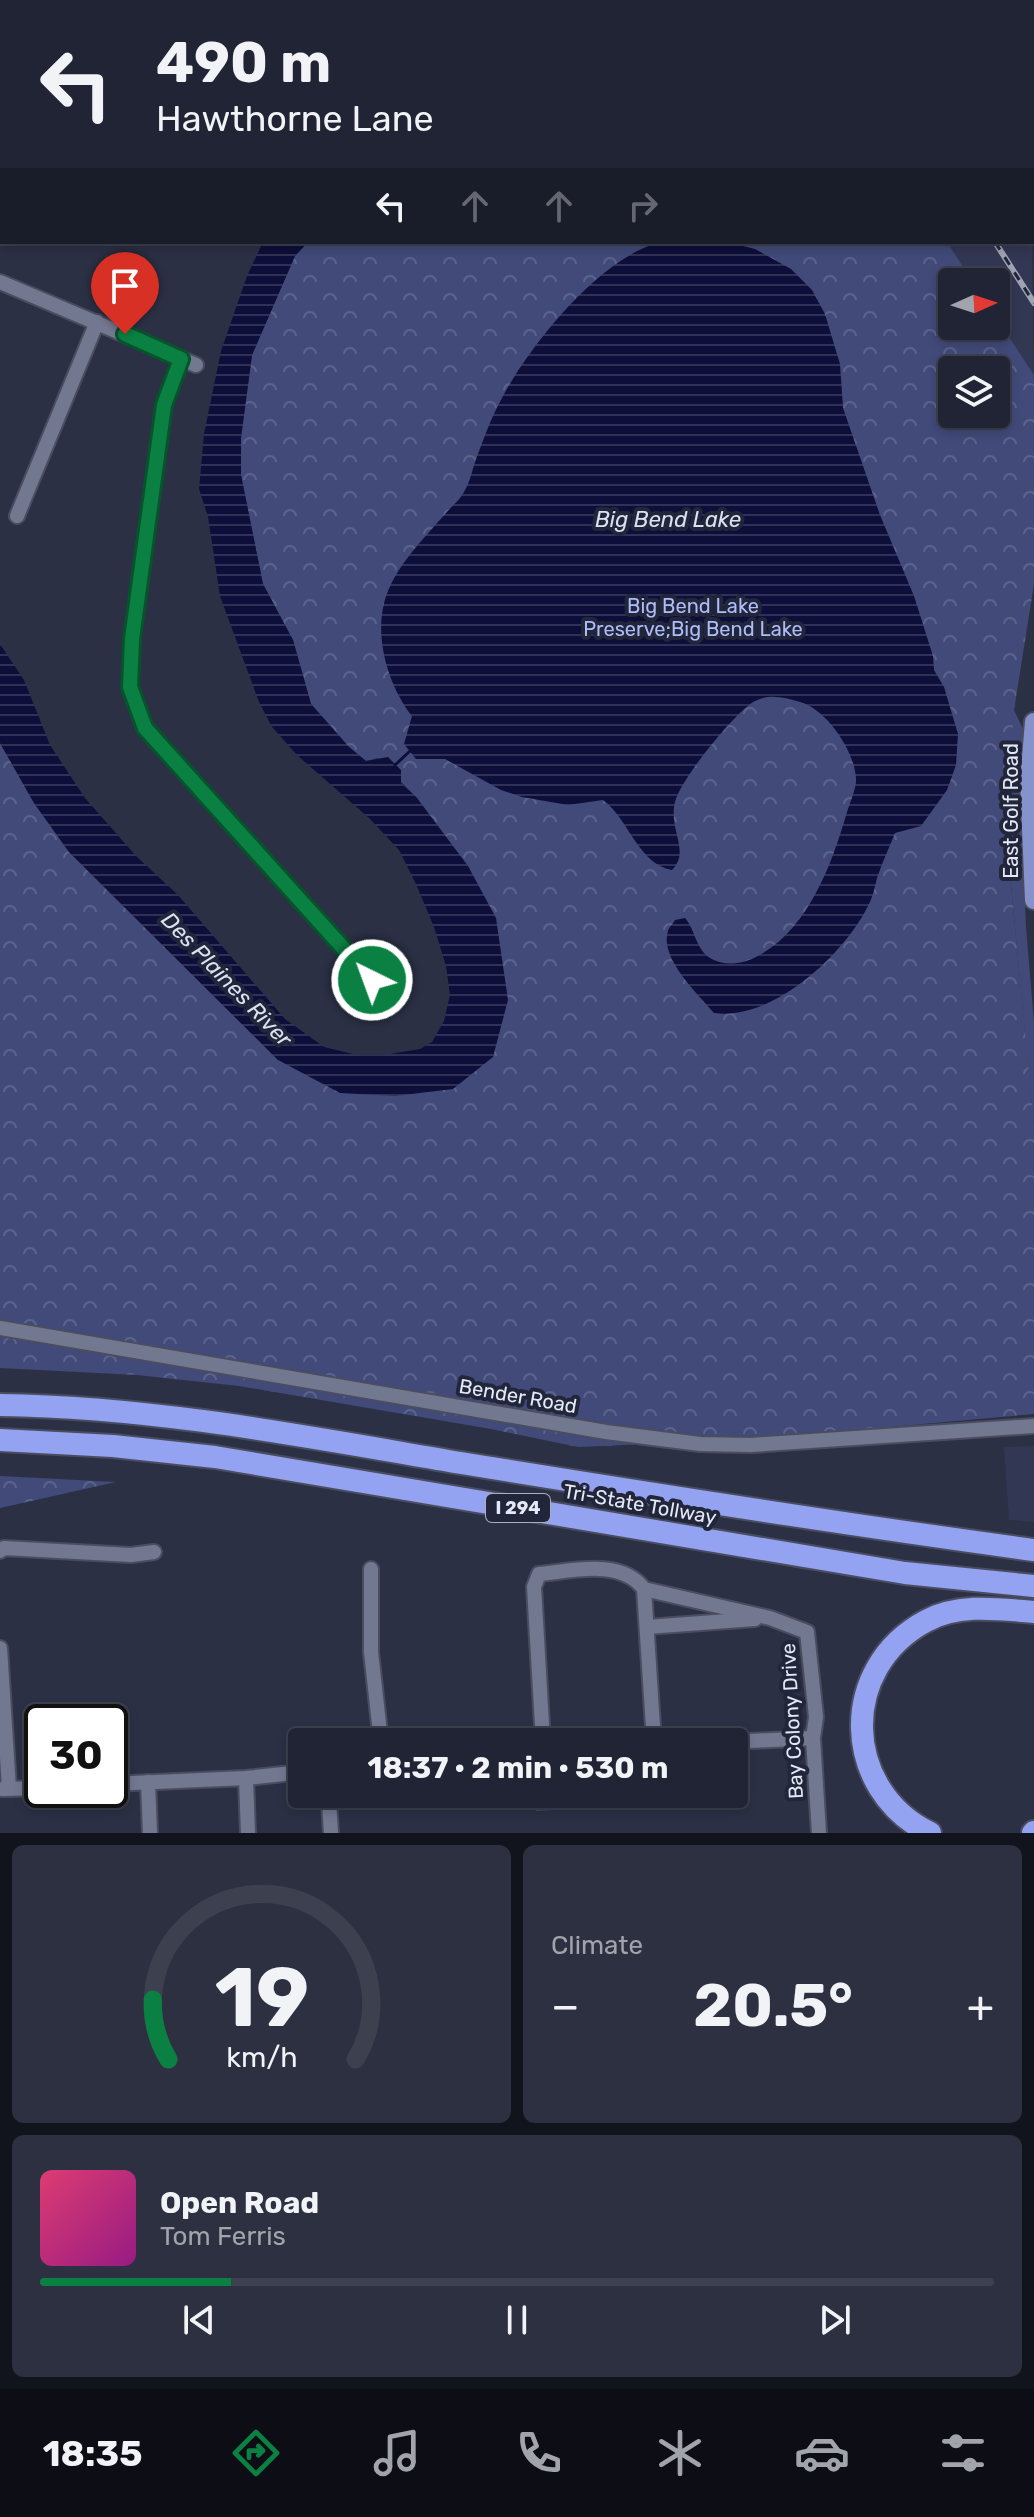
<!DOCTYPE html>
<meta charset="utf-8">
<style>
:root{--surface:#202434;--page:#2d3040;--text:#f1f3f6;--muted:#a2a4ac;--line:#3d414f;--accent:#0b8043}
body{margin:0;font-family:Rubik,sans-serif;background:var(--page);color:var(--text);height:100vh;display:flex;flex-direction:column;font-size:30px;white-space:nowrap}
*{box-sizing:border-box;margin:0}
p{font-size:26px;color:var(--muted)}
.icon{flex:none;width:44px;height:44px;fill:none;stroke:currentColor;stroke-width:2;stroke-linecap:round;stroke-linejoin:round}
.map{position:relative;height:1833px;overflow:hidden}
.sheet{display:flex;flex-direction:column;gap:12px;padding:12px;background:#12141d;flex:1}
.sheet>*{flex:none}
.banner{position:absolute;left:0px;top:0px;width:1034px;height:244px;box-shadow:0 4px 12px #0003,0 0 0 2px var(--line);background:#202434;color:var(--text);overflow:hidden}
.needle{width:52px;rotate:87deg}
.fabs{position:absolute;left:938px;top:268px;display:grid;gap:16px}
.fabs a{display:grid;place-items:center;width:72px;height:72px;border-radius:8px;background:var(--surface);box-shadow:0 4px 12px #0003,0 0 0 2px var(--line);font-size:40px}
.speed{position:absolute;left:24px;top:1704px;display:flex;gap:16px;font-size:40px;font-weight:700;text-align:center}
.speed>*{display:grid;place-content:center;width:104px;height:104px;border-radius:50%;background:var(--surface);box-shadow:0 4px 12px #0003,0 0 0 2px var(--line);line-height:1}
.speed .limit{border:4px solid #111;border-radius:12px;background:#fff;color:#111}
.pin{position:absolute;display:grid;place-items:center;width:68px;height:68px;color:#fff;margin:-82px -34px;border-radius:50% 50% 50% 0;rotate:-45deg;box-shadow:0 0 8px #0007}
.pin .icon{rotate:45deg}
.me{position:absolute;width:88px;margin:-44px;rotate:318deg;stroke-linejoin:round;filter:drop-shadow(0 0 6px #0008)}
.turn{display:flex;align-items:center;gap:28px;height:168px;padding:0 24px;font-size:36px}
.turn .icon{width:104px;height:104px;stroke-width:2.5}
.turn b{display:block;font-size:56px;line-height:68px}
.lanes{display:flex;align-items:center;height:76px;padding:0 24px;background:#0003;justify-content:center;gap:40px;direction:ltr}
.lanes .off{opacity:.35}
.big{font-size:60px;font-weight:700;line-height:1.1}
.sheet .card{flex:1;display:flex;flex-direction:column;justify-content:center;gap:12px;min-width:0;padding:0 28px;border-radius:12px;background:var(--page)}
.sheet .dial{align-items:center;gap:0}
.dial svg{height:208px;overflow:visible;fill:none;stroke:var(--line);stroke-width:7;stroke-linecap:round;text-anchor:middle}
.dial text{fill:var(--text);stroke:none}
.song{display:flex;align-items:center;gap:24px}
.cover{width:96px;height:96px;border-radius:12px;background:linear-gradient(135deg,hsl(340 70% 55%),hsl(310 70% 35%))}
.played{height:8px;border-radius:4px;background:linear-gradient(90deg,var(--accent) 20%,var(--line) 20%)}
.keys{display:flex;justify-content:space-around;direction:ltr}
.heat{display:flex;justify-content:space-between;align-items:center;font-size:44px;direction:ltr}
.sheet .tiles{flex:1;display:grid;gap:12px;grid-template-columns:1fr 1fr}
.card:last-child{grid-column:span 2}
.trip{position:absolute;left:288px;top:1728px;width:460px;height:80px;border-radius:8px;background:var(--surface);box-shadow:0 4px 12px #0003,0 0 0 2px var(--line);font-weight:700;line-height:80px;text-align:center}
.dock{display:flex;height:128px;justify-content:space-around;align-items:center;background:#0d0e15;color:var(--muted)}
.dock .icon{width:56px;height:56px}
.dock .active{color:var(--accent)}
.dock b{font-size:36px;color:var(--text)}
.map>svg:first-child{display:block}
.built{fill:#323753}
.grass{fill:#414a79}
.park{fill:url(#park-crowns);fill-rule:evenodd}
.water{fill:url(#water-rules)}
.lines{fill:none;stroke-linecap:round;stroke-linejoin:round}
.stream{stroke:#0d0e39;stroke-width:3}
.minor-casing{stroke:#4a4d60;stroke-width:18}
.major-casing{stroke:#4a4d60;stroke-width:22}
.highway-casing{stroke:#4a4d60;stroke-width:26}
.minor{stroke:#737891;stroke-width:14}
.major{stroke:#8692cb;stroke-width:18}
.highway{stroke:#93a3f1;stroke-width:22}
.rail-casing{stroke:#9fa3b3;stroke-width:6}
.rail{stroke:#22263a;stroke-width:3;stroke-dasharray:9;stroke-linecap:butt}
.route-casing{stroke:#07532c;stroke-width:20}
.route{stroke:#0b8043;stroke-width:14}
.labels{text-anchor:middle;stroke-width:8;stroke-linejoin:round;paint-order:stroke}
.shield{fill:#22263a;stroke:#aaaebe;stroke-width:2}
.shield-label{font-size:18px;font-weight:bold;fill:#e5e8f6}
.park-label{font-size:20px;fill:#afbcfa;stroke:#22263a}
.street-label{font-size:20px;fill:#e5e8f6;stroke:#22263a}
.water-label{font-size:22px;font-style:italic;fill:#dde1f1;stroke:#22263a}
</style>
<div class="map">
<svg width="1034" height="1833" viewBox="0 0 1034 1833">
<defs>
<pattern id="park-crowns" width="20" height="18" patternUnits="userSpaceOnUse" patternTransform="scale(2)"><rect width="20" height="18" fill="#414a79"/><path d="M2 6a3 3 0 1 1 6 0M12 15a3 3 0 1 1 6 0" fill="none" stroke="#5c648d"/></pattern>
<pattern id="water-rules" width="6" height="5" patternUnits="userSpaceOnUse" patternTransform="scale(2)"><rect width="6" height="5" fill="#0d0e39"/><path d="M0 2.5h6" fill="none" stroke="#303156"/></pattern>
</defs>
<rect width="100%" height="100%" fill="#2b3045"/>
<g class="built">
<polygon points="947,242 1032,242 1034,375 996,317 996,282 973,282"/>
<polygon points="1034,1446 1034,1522 1009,1520 1004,1447"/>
</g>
<g class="grass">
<polygon points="900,518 1018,678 1014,710 1024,731 1020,794 1026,927 1034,1023 1034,1129 1010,875 1010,779"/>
<polygon points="535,1794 590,1794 590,1808 536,1811"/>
</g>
<g class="park">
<path d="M308 242H947L973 282H952V326H996V317L1034 375V584L1014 710 1008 812 1010 875 1034 1125V1414L778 1437H700L638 1431 0 1321V743L34 803 69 852 278 1060 493 1057 437 828 417 798 378 758 366 761 349 747 311 704 293 640 263 584 241 475V438L252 355 295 256ZM952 370H996V414H952Z"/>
<polygon points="0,1335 562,1431 647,1444 578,1447 491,1429 239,1386 137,1375 0,1368"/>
<polygon points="0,1476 116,1482 0,1508"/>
</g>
<g class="water">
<polygon points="263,242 308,242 295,256 252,355 241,438 241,475 263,584 293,640 311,704 349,747 366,761 388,757 401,770 401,783 417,798 468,866 496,918 508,1000 493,1057 453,1089 395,1096 340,1093 278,1060 69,852 34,803 0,743 0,644 24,680 50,745 85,798 136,856 178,895 285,1019 324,1047 357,1055 384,1055 420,1049 432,1042 444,1021 450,995 446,966 434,927 416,884 399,850 369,818 297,755 272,727 259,702 220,596 208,517 199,489 204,434 221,351 247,276"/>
<path d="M661 242H727L755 249 791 269 812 290 825 314 840 364 843 408 880 515 914 596 933 656 934 670 944 687 958 734 956 765 947 790 921 826 895 833C889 848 882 863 877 878 875 886 873 895 870 902 847 952 773 1022 714 1013 698 994 659 958 668 931 669 927 673 924 675 920L685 918C696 931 695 948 710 958 725 967 742 964 756 957 808 931 832 864 847 812 850 803 855 791 856 782 857 754 827 709 800 702 783 697 769 693 753 702 733 715 680 780 675 802 668 830 691 851 672 870 638 864 629 819 603 800L568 805 522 797 501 790 445 759H416L404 744 412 716C390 688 376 644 383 608 390 571 422 541 446 513 452 506 461 499 465 490 470 482 472 471 475 462 483 441 490 420 501 400 528 347 601 256 661 242Z"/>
</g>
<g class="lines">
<polyline class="stream" points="395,765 410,751"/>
<defs>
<g id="minor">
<polyline points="374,0 374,2"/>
<polyline points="0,53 2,54"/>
<polyline points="0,282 196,365"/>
<polyline points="181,359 164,405 132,639 130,687 145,728 372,980"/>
<polyline points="17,516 97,322"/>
<polyline points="0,1328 606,1432 700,1444 751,1445 1034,1426"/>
<polyline points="0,1551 4,1548 131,1555 154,1552"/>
<polyline points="371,1569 371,1652 381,1742"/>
<polyline points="644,1589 654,1742"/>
<polyline points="647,1627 755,1619"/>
<polyline points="0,1648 9,1788"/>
<path d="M543 1742 534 1587 539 1574C572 1571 621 1558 644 1589L770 1618 807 1632 816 1717 813 1738 819 1833"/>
<polyline points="729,1742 813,1738"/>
<polyline points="246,1778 248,1833"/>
<polyline points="148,1782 150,1833"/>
<polyline points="110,1784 246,1778 302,1772"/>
<polyline points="2,1789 42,1788"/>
<polyline points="331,1833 329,1803 335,1794"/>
</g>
<polyline id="major" points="1034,722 1029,781 1034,900"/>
<g id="highway">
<path d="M0 1405C156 1407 308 1437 461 1463 652 1494 842 1524 1034 1550"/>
<polyline points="0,1440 113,1446 215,1457 905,1573 1034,1586"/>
<path d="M930 1833C842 1790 838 1668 926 1621 959 1603 998 1609 1034 1612"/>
<polyline points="1033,1833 1034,1832"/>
</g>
</defs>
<use href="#minor" class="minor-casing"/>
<use href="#major" class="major-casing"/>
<use href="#highway" class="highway-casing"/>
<use href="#minor" class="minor"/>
<use href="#major" class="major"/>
<use href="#highway" class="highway"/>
<defs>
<g id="rail">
<polyline points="868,0 869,2"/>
<polyline points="995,242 1034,303"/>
</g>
</defs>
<use href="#rail" class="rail-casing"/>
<use href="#rail" class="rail"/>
</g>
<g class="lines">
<defs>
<polyline id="route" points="125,334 181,359 164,405 132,639 130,687 145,728 372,980"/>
</defs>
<use href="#route" class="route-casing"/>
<use href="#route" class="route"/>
</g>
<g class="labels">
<rect class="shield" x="486" y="1494" width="64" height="28" rx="6"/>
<g class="shield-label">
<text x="518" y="1514">I 294</text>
</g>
<g class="park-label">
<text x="693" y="613">Big Bend Lake<tspan x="693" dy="23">Preserve;Big Bend Lake</tspan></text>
</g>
<g class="street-label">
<text transform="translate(1011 811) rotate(-90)" y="7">East Golf Road</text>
<text transform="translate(518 1396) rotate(10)" y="7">Bender Road</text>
<text transform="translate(640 1504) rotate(10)" y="7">Tri-State Tollway</text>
<text transform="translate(792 1721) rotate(-93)" y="7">Bay Colony Drive</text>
</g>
<g class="water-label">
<text x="668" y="527">Big Bend Lake</text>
<text transform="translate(227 979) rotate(46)" y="8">Des Plaines River</text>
</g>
</g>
</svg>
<div class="fabs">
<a><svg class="needle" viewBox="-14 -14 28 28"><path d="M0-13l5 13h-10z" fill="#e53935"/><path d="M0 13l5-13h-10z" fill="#a2a4ac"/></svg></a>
<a><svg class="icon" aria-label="layers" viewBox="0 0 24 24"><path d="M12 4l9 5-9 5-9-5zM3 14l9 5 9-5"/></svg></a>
</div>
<div class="speed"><div class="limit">30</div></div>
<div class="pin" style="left:125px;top:334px;background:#d93025"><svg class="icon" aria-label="arrive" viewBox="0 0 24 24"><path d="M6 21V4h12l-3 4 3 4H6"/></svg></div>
<svg class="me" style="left:372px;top:980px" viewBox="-20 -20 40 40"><circle r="17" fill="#0b8043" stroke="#fff" stroke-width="3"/><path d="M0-11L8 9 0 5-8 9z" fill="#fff"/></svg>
<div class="trip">18:37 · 2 min · 530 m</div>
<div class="banner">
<div class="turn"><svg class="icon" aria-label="left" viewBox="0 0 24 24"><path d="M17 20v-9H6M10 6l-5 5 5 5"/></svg><div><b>490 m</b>Hawthorne Lane</div></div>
<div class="lanes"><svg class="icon" aria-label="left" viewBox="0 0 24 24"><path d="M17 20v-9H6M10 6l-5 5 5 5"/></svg><svg class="icon off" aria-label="ahead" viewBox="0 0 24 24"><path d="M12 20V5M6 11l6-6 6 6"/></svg><svg class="icon off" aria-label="ahead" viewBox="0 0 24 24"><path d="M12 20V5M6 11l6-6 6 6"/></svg><svg class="icon off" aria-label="right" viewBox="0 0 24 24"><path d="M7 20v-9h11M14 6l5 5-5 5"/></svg></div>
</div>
</div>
<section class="sheet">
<div class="tiles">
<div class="card dial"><svg viewBox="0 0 100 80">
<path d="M14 69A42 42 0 1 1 86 69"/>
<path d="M14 69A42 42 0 0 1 8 46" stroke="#0b8043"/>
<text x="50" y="56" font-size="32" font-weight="700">19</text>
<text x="50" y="72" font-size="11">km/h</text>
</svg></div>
<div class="card"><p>Climate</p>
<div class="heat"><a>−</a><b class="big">20.5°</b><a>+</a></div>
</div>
<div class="card">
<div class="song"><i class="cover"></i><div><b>Open Road</b><p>Tom Ferris</p></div></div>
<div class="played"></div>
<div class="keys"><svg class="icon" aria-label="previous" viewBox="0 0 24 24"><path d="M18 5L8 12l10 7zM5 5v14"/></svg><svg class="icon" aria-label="pause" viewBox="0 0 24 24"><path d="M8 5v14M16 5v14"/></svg><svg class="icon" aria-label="next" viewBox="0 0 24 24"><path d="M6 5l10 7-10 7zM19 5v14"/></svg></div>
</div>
</div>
</section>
<nav class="dock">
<b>18:35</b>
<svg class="icon active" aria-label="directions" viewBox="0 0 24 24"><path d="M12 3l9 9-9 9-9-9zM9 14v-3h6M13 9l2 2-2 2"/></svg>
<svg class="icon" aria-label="music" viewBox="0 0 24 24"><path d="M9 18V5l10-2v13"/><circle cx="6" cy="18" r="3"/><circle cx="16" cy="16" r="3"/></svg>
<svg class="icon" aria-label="phone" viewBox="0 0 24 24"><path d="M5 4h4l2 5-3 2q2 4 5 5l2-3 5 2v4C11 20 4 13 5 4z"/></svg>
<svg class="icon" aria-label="climate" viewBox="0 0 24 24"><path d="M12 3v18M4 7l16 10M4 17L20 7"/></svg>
<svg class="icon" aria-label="car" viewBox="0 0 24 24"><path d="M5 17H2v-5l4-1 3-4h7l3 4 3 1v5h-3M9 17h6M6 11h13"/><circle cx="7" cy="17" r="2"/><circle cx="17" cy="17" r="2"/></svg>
<svg class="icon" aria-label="filters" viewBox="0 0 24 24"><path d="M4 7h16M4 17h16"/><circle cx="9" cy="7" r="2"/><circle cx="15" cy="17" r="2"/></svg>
</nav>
